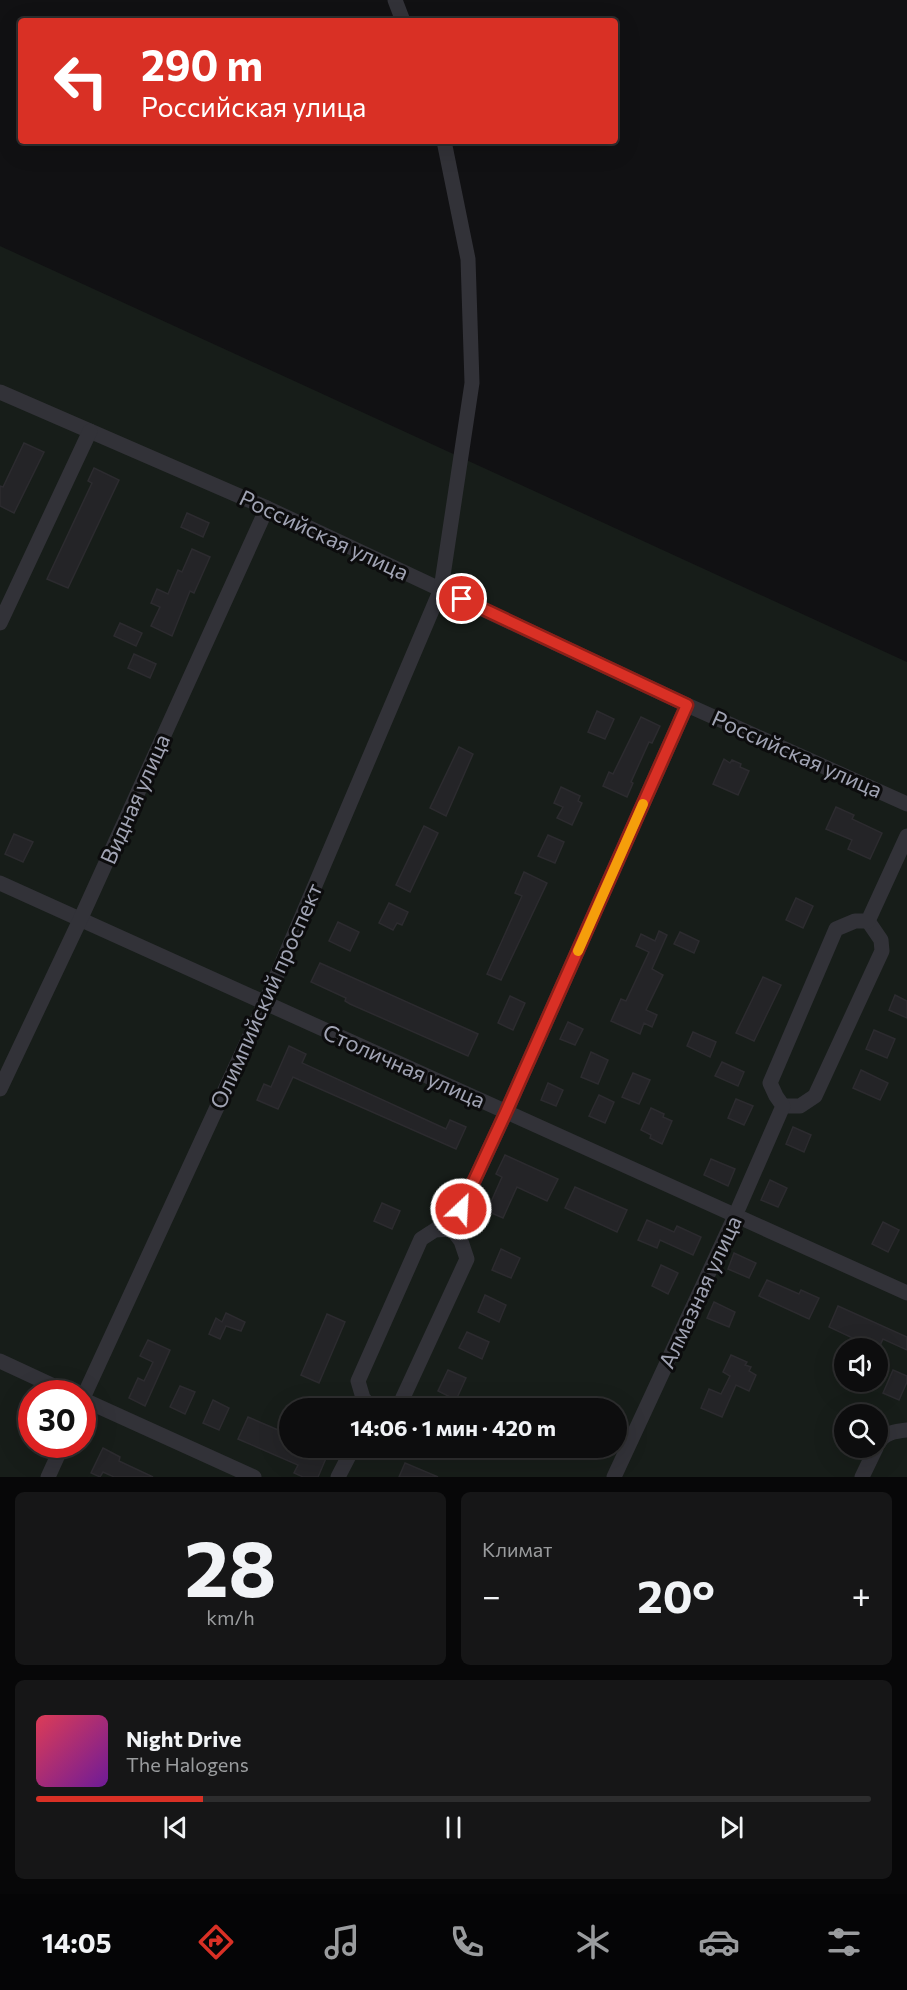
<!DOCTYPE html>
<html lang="ru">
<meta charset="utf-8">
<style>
:root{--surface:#0d0d0e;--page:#161617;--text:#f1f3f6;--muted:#9a9c9e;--line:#2d2d2e;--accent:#d93025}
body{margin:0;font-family:Commissioner,sans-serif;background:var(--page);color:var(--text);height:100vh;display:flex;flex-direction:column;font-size:22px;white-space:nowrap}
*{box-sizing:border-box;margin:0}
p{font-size:20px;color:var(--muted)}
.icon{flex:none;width:33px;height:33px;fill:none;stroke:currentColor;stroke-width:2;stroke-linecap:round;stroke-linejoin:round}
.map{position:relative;height:1477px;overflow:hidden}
.sheet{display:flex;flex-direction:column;gap:15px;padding:15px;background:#070708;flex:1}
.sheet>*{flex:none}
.guide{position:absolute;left:18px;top:18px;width:600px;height:126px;border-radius:6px;box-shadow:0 6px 24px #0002,0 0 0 2px var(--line);background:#d93025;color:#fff;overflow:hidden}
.tools{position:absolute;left:834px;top:1338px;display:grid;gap:12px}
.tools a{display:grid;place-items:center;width:54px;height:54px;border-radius:50%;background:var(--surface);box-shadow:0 6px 24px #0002,0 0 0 2px var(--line);font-size:30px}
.speed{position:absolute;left:18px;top:1380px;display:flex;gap:12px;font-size:30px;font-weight:700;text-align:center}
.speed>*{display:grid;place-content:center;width:78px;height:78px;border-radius:50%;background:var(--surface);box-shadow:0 6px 24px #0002,0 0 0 2px var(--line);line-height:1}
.speed .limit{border:9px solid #d22;background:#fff;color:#111}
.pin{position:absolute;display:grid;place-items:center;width:51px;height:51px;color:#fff;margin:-26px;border:3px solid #fff;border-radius:50%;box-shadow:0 2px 6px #0007}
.me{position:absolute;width:66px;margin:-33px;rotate:25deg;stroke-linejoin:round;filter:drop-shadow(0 0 4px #0008)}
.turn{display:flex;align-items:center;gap:21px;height:126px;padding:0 24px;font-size:27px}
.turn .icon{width:78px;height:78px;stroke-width:2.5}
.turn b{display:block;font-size:42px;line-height:51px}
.big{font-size:45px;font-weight:700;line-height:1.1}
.sheet .widget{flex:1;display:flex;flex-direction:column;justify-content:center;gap:9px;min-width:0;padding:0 21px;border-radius:9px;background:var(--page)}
.sheet .dial{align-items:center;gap:0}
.dial b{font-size:78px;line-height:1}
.song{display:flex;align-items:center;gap:18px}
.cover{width:72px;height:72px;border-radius:9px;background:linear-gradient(135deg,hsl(350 70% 55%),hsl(280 70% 35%))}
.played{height:6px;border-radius:3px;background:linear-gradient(90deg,var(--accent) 20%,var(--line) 20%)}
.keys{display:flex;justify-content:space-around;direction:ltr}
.heat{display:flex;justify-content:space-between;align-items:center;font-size:33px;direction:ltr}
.sheet .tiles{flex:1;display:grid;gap:15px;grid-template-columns:1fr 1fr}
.widget:last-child{grid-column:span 2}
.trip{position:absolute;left:279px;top:1398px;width:348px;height:60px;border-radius:30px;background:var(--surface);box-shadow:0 6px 24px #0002,0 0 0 2px var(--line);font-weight:700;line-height:60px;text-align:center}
.tabs{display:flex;height:96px;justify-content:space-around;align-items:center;background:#050506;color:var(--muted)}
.tabs .icon{width:42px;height:42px}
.tabs .current{color:var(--accent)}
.tabs b{font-size:27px;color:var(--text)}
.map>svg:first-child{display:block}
.green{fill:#171d19;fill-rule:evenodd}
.building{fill:#242427;stroke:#2c2b2f;stroke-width:1.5}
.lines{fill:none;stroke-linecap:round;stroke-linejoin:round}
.minor{stroke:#323238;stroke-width:15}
.route-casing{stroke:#8d1f18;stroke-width:15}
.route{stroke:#d93025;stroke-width:10}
.slow{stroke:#f59e0b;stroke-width:10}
.labels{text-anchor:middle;stroke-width:6;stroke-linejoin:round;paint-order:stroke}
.street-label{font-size:22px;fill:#a1a4b4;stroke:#0c0c0d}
</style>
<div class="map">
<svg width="907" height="1477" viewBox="0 0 907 1477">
<rect width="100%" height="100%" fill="#111113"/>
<path class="green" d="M0 246 907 662V1477H0ZM844 1348H878V1382H844ZM32 1394H82V1444H32ZM290 1408H616V1448H290ZM844 1414H878V1448H844Z"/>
<g class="building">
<polygon points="24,443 44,452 14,513 0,506 0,486 3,487"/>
<polygon points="94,468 119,480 68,588 47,579 92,483 88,481"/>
<polygon points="187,513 209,523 203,537 181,527"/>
<polygon points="192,549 210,557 194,593 190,591 172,636 151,626 160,607 151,603 157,589 168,594 178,570 182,572"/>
<polygon points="120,623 142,633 136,646 114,636"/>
<polygon points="134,654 156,664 150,678 128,668"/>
<polygon points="597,711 614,719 605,739 588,732"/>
<polygon points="641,717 660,726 652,743 649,742 631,782 633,783 627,797 603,786 609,772 613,774"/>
<polygon points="459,747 473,754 446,816 430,808"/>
<polygon points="724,759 730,763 732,760 741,764 740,767 749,771 738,795 713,784"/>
<polygon points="561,787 580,796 578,801 582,803 572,825 557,818 563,807 554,803"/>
<polygon points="836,807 854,815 852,819 882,833 870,859 848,849 852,840 826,829"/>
<polygon points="424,826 438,833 410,892 396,885"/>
<polygon points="14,834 33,842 23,862 5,854"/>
<polygon points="548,835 564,842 555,863 538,856"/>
<polygon points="524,872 547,883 501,980 487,974 522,896 515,893"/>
<polygon points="796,898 813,906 803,928 786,920"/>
<polygon points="389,903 408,912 402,925 397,923 393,930 379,923"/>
<polygon points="338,922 359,932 350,951 329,941"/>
<polygon points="659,931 667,935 652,969 663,975 646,1010 657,1015 652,1027 644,1023 640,1034 611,1021 621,999 626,1001 649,952 636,946 641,934 655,941"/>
<polygon points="680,932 699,941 694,953 674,944"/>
<polygon points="320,963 478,1034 468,1056 350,1004 345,1001 346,998 311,982"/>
<polygon points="763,977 781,985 754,1041 736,1033"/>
<polygon points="895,995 907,1001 907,1018 889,1010"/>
<polygon points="510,996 525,1003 513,1030 498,1023"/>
<polygon points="568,1022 583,1029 575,1045 560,1039"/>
<polygon points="874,1030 895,1039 887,1058 866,1049"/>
<polygon points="693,1032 716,1042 710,1057 687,1046"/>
<polygon points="289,1046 306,1054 302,1063 446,1129 450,1120 466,1127 456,1149 293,1077 278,1109 257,1100 264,1084 271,1087"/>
<polygon points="591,1052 608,1060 598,1084 581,1077"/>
<polygon points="722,1062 744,1072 738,1086 715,1076"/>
<polygon points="861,1070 888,1083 880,1100 853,1088"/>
<polygon points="633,1073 650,1080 639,1104 622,1097"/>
<polygon points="548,1083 563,1090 556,1106 541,1100"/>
<polygon points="599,1095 614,1102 605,1123 589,1116"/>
<polygon points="736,1099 753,1106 744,1125 728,1118"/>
<polygon points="651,1108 664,1114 663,1117 672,1121 662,1144 650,1138 651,1135 641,1130"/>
<polygon points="793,1127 811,1135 804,1152 786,1144"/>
<polygon points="505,1155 558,1179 547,1201 517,1187 503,1218 487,1211 502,1177 496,1174"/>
<polygon points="711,1159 735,1169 728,1186 704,1175"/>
<polygon points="770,1180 787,1188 778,1207 761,1200"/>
<polygon points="575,1187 627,1210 617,1232 565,1208"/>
<polygon points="382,1203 400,1211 392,1229 374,1221"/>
<polygon points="647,1220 674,1232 677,1226 701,1237 693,1255 660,1240 657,1248 638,1240"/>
<polygon points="883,1222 899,1230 888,1252 872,1244"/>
<polygon points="501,1249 520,1258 511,1278 492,1270"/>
<polygon points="734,1253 756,1263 749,1278 728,1269"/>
<polygon points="661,1265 678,1273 668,1294 652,1286"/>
<polygon points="767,1280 799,1294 801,1290 819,1298 809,1319 759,1296"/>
<polygon points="485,1295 506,1305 499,1322 478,1312"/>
<polygon points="714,1302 735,1312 729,1327 707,1318"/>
<polygon points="838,1306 907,1337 907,1350 883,1339 878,1350 829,1327"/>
<polygon points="226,1313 245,1322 241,1331 226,1326 220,1339 209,1334 216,1318 222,1322"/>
<polygon points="327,1314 345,1322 319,1383 301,1375"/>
<polygon points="467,1332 489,1342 482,1359 459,1348"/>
<polygon points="148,1340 170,1350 145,1406 129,1398 138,1378 144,1381 153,1362 140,1356"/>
<polygon points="731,1355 747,1362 745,1365 751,1367 749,1371 756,1375 749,1391 736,1385 722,1417 701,1408 709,1389 721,1394 730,1376 723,1372"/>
<polygon points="448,1370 466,1378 456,1400 438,1391"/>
<polygon points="893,1370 907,1376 907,1382 899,1400 883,1393"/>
<polygon points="180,1386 195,1392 185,1414 170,1407"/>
<polygon points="213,1400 229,1408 219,1430 203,1423"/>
<polygon points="248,1417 290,1435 290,1448 308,1448 327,1456 318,1477 303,1477 294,1473 298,1465 238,1439"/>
<polygon points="103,1448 120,1457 119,1461 153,1477 114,1477 103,1472 100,1477 91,1473"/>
<polygon points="405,1463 438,1477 399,1477"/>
</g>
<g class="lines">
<g class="minor">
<polyline points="395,0 403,21"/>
<polyline points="0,392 267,508 687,705 907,804"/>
<polyline points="0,623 90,431"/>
<polyline points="0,883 907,1293"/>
<polyline points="0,1089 80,920 267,508"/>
<polyline points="783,1106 800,1106 815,1096 882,951 881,940 868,921"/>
<polyline points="0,1361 71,1394"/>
<polyline points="82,1399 254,1477"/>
<polyline points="82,1400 265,1003 441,589 472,383 468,259 444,141"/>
<polyline points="372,1408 363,1398 358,1381 421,1239 435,1230 452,1229 506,1112 687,705"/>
<polyline points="388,1408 400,1404 467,1259 461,1241 452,1229"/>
<path d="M878 1444C883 1433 896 1431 907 1430"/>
<polyline points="48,1477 63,1444"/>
<polyline points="338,1477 353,1448"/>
<polyline points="614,1477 735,1216 783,1106 776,1096 770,1083 836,929 855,921 868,921 907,836"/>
<polyline points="862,1477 876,1448"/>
</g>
</g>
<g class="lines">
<defs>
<polyline id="route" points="461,1209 506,1112 687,705 462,599"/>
</defs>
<use href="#route" class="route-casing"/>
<use href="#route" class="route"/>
<polyline class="slow" points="578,951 643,804"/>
</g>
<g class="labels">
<g class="street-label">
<text transform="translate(324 535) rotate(25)" y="8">Российская улица</text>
<text transform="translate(797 754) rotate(24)" y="8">Российская улица</text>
<text transform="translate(135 799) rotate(-66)" y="8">Видная улица</text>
<text transform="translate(266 996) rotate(-66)" y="8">Олимпийский проспект</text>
<text transform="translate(404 1066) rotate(24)" y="8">Столичная улица</text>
<text transform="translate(700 1292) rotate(-65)" y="8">Алмазная улица</text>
</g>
</g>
</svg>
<div class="tools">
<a><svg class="icon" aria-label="sound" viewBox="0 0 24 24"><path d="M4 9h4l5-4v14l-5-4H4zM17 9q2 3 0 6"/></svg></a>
<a><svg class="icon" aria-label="search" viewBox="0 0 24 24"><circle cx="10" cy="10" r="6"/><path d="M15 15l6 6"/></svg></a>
</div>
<div class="speed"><div class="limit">30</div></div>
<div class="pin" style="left:462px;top:599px;background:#d93025"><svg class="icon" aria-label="arrive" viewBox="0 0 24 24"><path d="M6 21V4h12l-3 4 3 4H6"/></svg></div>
<svg class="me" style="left:461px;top:1209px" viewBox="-20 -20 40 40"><circle r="17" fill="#d93025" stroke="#fff" stroke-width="3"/><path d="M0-11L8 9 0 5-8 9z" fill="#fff"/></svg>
<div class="trip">14:06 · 1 мин · 420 m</div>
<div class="guide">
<div class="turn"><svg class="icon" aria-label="left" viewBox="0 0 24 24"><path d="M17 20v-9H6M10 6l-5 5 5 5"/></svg><div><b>290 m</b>Российская улица</div></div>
</div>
</div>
<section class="sheet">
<div class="tiles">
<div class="widget dial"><b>28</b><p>km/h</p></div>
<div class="widget"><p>Климат</p>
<div class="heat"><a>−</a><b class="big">20°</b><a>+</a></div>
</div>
<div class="widget">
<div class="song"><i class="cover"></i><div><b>Night Drive</b><p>The Halogens</p></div></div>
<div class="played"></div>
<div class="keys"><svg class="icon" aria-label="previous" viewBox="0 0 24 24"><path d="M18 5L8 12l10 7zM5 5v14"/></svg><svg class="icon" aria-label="pause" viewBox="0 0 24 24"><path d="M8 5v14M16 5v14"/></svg><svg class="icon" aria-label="next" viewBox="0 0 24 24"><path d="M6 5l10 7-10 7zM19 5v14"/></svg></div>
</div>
</div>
</section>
<nav class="tabs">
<b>14:05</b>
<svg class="icon current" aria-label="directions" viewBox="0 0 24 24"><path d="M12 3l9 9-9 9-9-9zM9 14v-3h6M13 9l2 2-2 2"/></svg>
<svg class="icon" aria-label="music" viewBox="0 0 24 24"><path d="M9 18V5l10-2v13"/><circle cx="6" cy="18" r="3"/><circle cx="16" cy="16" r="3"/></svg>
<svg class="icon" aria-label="phone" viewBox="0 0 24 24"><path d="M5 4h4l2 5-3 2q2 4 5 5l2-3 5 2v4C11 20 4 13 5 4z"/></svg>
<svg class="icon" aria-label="climate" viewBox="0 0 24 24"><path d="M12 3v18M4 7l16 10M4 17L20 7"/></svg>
<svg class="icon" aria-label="car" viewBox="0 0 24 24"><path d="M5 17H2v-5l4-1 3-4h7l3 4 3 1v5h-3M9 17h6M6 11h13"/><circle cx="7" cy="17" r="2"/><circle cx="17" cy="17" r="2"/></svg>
<svg class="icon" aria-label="filters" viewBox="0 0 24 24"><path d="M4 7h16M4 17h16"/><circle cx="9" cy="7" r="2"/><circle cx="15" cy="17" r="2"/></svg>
</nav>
